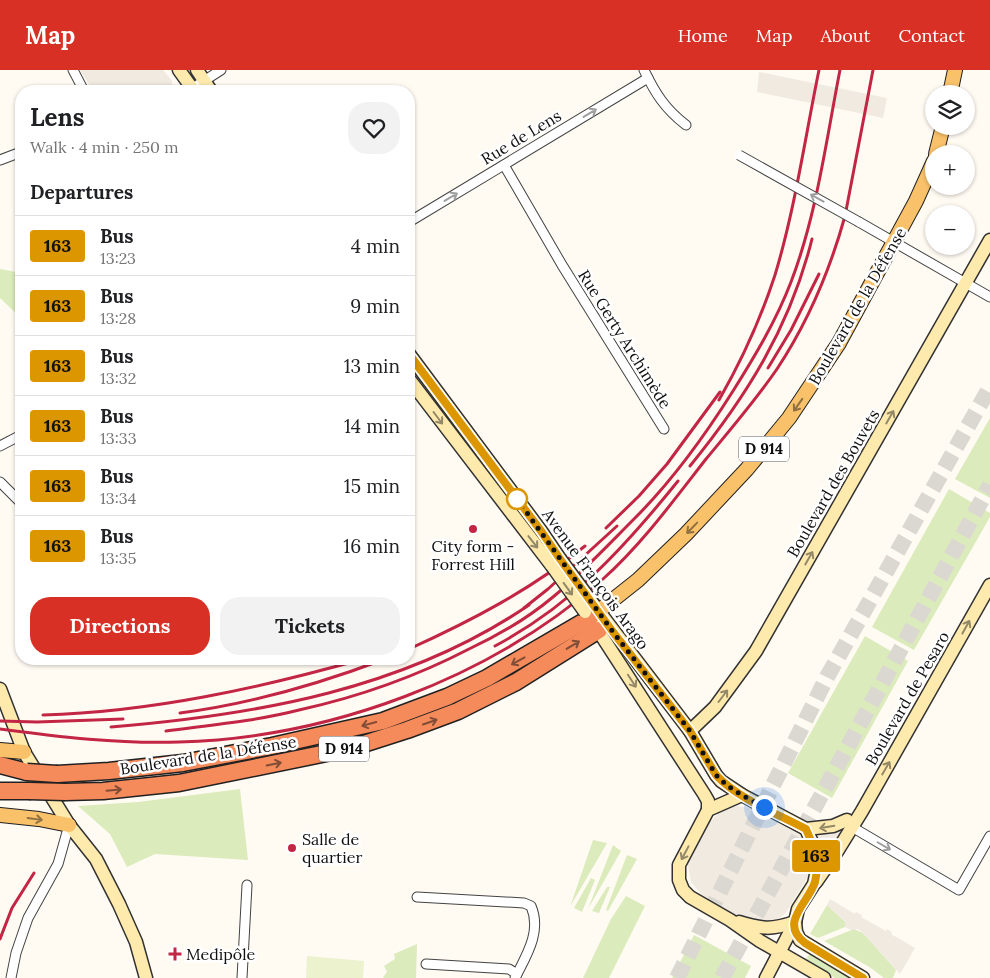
<!DOCTYPE html>
<meta charset="utf-8">
<style>
body{margin:0;font-family:Lora,serif;background:#f2f2f2;color:#202124;height:100vh;display:flex;flex-direction:column;font-size:19px;white-space:nowrap}
*{box-sizing:border-box;margin:0}
p{font-size:16px;color:#757577}
.icon{flex:none;width:28px;height:28px;fill:none;stroke:currentColor;stroke-width:2;stroke-linecap:round;stroke-linejoin:round}
.map{position:relative;flex:1;overflow:hidden}
.side{position:absolute;left:15px;top:15px;width:400px;height:580px;display:flex;flex-direction:column;background:#fff;border-radius:20px;box-shadow:0 1px 4px #0004}
.side>*{flex:none}
.badge{padding:0 10px;border-radius:4px;font-size:18px;line-height:32px}
.buttons{position:absolute;left:925px;top:15px;display:grid;gap:10px}
.buttons a{display:grid;place-items:center;width:50px;height:50px;border-radius:50%;background:#fff;box-shadow:0 1px 4px #0004;font-size:25px}
.you{position:absolute;width:25px;height:25px;margin:-12px;border:4px solid #fff;border-radius:50%;background:#1a73e8;box-shadow:0 0 0 8px #1a73e833}
.map>.badge{position:absolute;translate:-50% -50%;box-shadow:0 0 0 2px #fff}
h2{padding:0 15px;font-size:19px;line-height:45px}
.round{display:grid;place-items:center;flex:none;width:52px;height:52px;border-radius:20px;background:#f2f2f2}
.head{display:flex;align-items:center;justify-content:space-between;height:85px;padding:0 15px}
h1{font-size:24px;font-weight:700;line-height:38px}
.button{display:flex;gap:10px;margin-top:auto;padding:10px 15px}
.button a{flex:1;height:58px;border-radius:20px;background:#d93025;color:#fff;font-size:20px;font-weight:700;line-height:58px;text-align:center}
.button a+a{background:#f2f2f2;color:#202124}
ul{padding:0;list-style:none}
li{display:flex;align-items:center;gap:15px;height:60px;padding:0 15px;border-top:1px solid #e0e0e0}
li div{flex:1}
li b{display:block;font-size:19px}
li em{font-style:normal}
li .badge{min-width:55px;font-weight:700;text-align:center}
header{display:flex;align-items:center;gap:30px;box-sizing:border-box;height:70px;padding:0 25px;background:#d93025;color:#fff}
header strong{font-size:24px}
nav{display:flex;gap:28px;margin-inline-start:auto;font-size:18px}
.map>svg:first-child{display:block}
</style>
<header>
<strong>Map</strong>
<nav><a>Home</a><a>Map</a><a>About</a><a>Contact</a></nav>
</header>
<div class="map">
<svg width="990" height="908" viewBox="0 0 990 908">
<rect width="100%" height="100%" fill="#fffbf3"/>
<g fill="#dbebbb">
<polygon points="0,199 21,203 21,248 0,228"/>
<polygon points="990,348 990,428 955,409"/>
<polygon points="949,419 990,443 990,447 914,580 872,557"/>
<polygon points="865,566 908,591 832,728 788,703"/>
<polygon points="240,719 248,790 155,784 127,797 110,764 78,736 138,732"/>
<polygon points="593,770 607,773 571,835 571,834"/>
<polygon points="613,775 621,781 588,839"/>
<polygon points="627,785 637,789 608,841 606,840"/>
<polygon points="591,808 595,810 582,842 574,838"/>
<polygon points="607,817 610,817 599,843 592,841"/>
<polygon points="626,826 645,836 609,908 583,908 611,849"/>
<polygon points="827,835 845,852 845,857 818,868 810,864"/>
<polygon points="854,859 863,863 896,900 893,908 884,908 871,898 824,871"/>
<polygon points="694,865 751,896 745,908 672,908"/>
<polygon points="417,874 416,908 384,908 383,907 387,902 384,896 395,889 394,884"/>
<polygon points="810,883 853,908 835,908 805,891"/>
</g>
<polygon fill="#ebf2cd" points="307,886 364,891 363,908 306,908"/>
<g fill="#f0eae1">
<polygon points="80,0 163,0 172,11 172,15 170,19 165,21 93,21"/>
<polygon points="759,2 887,28 883,48 757,22"/>
<polygon points="737,736 751,738 759,741 800,764 809,778 811,797 809,805 785,844 774,851 747,853 702,825 691,812 688,796 689,790 710,752 721,741 729,737"/>
<polygon points="840,759 843,761 827,788 824,786 823,777 816,764"/>
<polygon points="830,829 855,844 856,842 862,845 861,847 886,861 887,859 892,862 891,864 915,878 900,904 863,863 858,859 851,860 845,857 845,852 827,835"/>
</g>
<g fill="none" stroke-linecap="round" stroke-linejoin="round">
<g stroke="#dbd8d1" stroke-width="16" stroke-dasharray="16 8" stroke-linecap="butt">
<polyline points="677,908 827,607 990,317"/>
<polyline points="722,908 990,415"/>
</g>
<g stroke="#434343" stroke-width="11">
<g id="street">
<polyline points="73,0 84,21"/>
<path d="M 644,0 C 655,23 665,39 686,55"/>
<polyline points="188,21 221,0"/>
<polyline points="0,90 21,82"/>
<polyline points="504,95 562,195 664,359"/>
<polyline points="409,152 648,8"/>
<polyline points="859,152 990,227"/>
<polyline points="0,376 21,365"/>
<polyline points="0,412 21,433"/>
<polyline points="850,754 852,757 959,820 990,766"/>
<path d="M 417,827 L 524,833 L 531,836 C 542,862 526,886 515,908"/>
<polyline points="426,894 509,899 517,904"/>
<polyline points="11,908 16,883 28,848 58,794 69,755"/>
<polyline points="242,908 247,815"/>
</g>
</g>
<g stroke="#323232" stroke-width="15">
<g id="secondary">
<polyline points="179,0 194,21"/>
<polyline points="197,0 211,21"/>
<polyline points="409,284 541,461 560,489"/>
<polyline points="409,309 552,496"/>
<polyline points="594,535 690,661 716,705 721,711 742,725 806,759 816,781 817,800 814,814 798,839 795,852 766,908"/>
<polyline points="594,554 704,724 708,731 708,740"/>
<polyline points="0,619 24,682 69,755 96,789 119,834 136,872 146,908"/>
<polyline points="690,661 715,637 756,581 990,170"/>
<polyline points="742,725 708,740 679,795 679,810 683,820 690,827 730,850 760,871 824,908"/>
<polyline points="806,759 833,756 847,750"/>
<polyline points="816,812 836,783 862,741 990,515"/>
<path d="M 739,852 C 762,859 771,860 795,852"/>
<polyline points="795,852 796,862 800,870 863,908"/>
</g>
</g>
<g stroke="#212121" stroke-width="16">
<g id="primary">
<polyline points="950,24 955,0"/>
<polyline points="936,84 943,56"/>
<polyline points="590,548 638,510 686,464 747,399 789,348 839,273 916,131 934,91"/>
<polyline points="0,680 24,682"/>
<polyline points="0,745 39,749 69,755"/>
</g>
</g>
<g stroke="#212121" stroke-width="19">
<g id="highway">
<polyline points="0,695 27,702"/>
<polyline points="57,704 109,701 183,693 272,676 383,651 447,627 487,608 590,548"/>
<polyline points="0,721 29,721"/>
<polyline points="65,722 103,721 179,713 351,678 407,660 458,641 516,612 599,560"/>
</g>
</g>
<use href="#street" stroke="#fff" stroke-width="9"/>
<use href="#secondary" stroke="#ffeaae" stroke-width="12"/>
<use href="#primary" stroke="#f9c169" stroke-width="14"/>
<use href="#highway" stroke="#f58a5b" stroke-width="16"/>
<g stroke="#c32544" stroke-width="3">
<polyline points="768,298 791,260 819,204"/>
<path d="M 719,330 C 742,290 761,248 775,205 C 795,139 805,68 819,0"/>
<path d="M 690,396 C 747,326 790,257 812,169"/>
<polyline points="606,458 639,426 667,394 720,322"/>
<polyline points="524,538 548,519 617,456"/>
<path d="M 495,576 C 572,535 624,478 678,411"/>
<path d="M 409,579 C 471,551 532,519 585,476"/>
<path d="M 180,643 C 250,634 319,614 385,589"/>
<path d="M 43,645 C 151,642 260,618 363,589"/>
<polyline points="0,651 37,652 123,649"/>
<path d="M 111,657 C 257,645 406,619 529,535"/>
<path d="M 0,659 C 59,667 119,674 179,672 C 329,668 490,609 603,509 C 642,474 674,430 706,389 C 730,360 755,331 777,299 C 808,252 830,200 845,146 L 873,0"/>
<path d="M 166,661 C 211,655 256,651 299,640 C 358,627 415,607 469,579 C 499,565 528,548 553,527 C 582,503 608,475 635,448 C 673,410 704,367 733,321 C 755,286 776,251 791,212 C 817,144 826,71 840,0"/>
<polyline points="0,869 12,838 34,803"/>
</g>
<g stroke="#434343" stroke-width="11" stroke-linecap="butt">
<polyline id="street-bridge" points="739,85 859,152"/>
</g>
<g stroke="#323232" stroke-width="15" stroke-linecap="butt">
<g id="secondary-bridge">
<polyline points="560,489 594,535"/>
<polyline points="552,496 585,542"/>
</g>
</g>
<g stroke="#212121" stroke-width="19" stroke-linecap="butt">
<g id="highway-bridge">
<polyline points="27,702 57,704"/>
<polyline points="29,721 65,722"/>
</g>
</g>
<use href="#street-bridge" stroke="#fff" stroke-width="9"/>
<use href="#secondary-bridge" stroke="#ffeaae" stroke-width="12"/>
<use href="#highway-bridge" stroke="#f58a5b" stroke-width="16"/>
</g>
<defs><path id="oneway-shaft" d="M-6 0H5M1.5-3L5.5 0L1.5 3" fill="none" stroke-width="1.6" stroke-linecap="round" stroke-linejoin="round" transform="scale(1.25)"/></defs>
<g stroke="#9f9f9f">
<use href="#oneway-shaft" transform="translate(590 43) rotate(-31)"/>
<use href="#oneway-shaft" transform="translate(451 127) rotate(-31)"/>
<use href="#oneway-shaft" transform="translate(817 128) rotate(-151)"/>
<use href="#oneway-shaft" transform="translate(884 776) rotate(30)"/>
</g>
<g stroke="#907141">
<use href="#oneway-shaft" transform="translate(798 335) rotate(125)"/>
<use href="#oneway-shaft" transform="translate(692 458) rotate(134)"/>
<use href="#oneway-shaft" transform="translate(35 749) rotate(8)"/>
</g>
<g stroke="#938867">
<use href="#oneway-shaft" transform="translate(890 347) rotate(-60)"/>
<use href="#oneway-shaft" transform="translate(438 348) rotate(53)"/>
<use href="#oneway-shaft" transform="translate(533 472) rotate(52)"/>
<use href="#oneway-shaft" transform="translate(809 488) rotate(-60)"/>
<use href="#oneway-shaft" transform="translate(568 519) rotate(54)"/>
<use href="#oneway-shaft" transform="translate(966 557) rotate(-61)"/>
<use href="#oneway-shaft" transform="translate(632 611) rotate(57)"/>
<use href="#oneway-shaft" transform="translate(723 626) rotate(-53)"/>
<use href="#oneway-shaft" transform="translate(886 698) rotate(-60)"/>
<use href="#oneway-shaft" transform="translate(827 757) rotate(170)"/>
<use href="#oneway-shaft" transform="translate(685 783) rotate(118)"/>
</g>
<g stroke="#824d36">
<use href="#oneway-shaft" transform="translate(573 575) rotate(-31)"/>
<use href="#oneway-shaft" transform="translate(518 591) rotate(151)"/>
<use href="#oneway-shaft" transform="translate(430 652) rotate(-19)"/>
<use href="#oneway-shaft" transform="translate(369 654) rotate(165)"/>
<use href="#oneway-shaft" transform="translate(274 694) rotate(-12)"/>
<use href="#oneway-shaft" transform="translate(114 720) rotate(-5)"/>
</g>
<g fill="none" stroke-linecap="round" stroke-linejoin="round">
<g stroke="#fff" stroke-width="11">
<path id="line" d="M 409,284 L 541,461 L 560,489 L 613,562 L 690,661 L 716,705 C 738,729 778,744 806,759 C 814,777 820,792 815,812 C 809,832 778,853 805,873 L 863,908"/>
</g>
<use href="#line" stroke="#dc9600" stroke-width="8"/>
<path stroke="#101010" stroke-width="5" stroke-dasharray="0 9" d="M 517,429 L 613,562 L 690,661 L 716,705 C 729,719 747,728 764,737"/>
</g>
<circle fill="#fff" stroke="#dc9600" stroke-width="2.5" cx="517" cy="429" r="10"/>
<g fill="#c32544" stroke="#fff" stroke-width="2">
<circle cx="473" cy="459" r="5"/>
<circle cx="292" cy="778" r="5"/>
<path d="M172.5 876.5h5v5h5v5h-5v5h-5v-5h-5v-5h5z"/>
</g>
<g text-anchor="middle" stroke-width="5" stroke-linejoin="round" paint-order="stroke">
<g fill="#fff" stroke="#585858" stroke-width="1">
<rect x="739" y="366.5" width="50" height="25" rx="4"/>
<rect x="319" y="666.5" width="50" height="25" rx="4"/>
</g>
<g font-size="15" font-weight="bold" fill="#101010">
<text x="764" y="384">D 914</text>
<text x="344" y="684">D 914</text>
</g>
<g font-size="16" fill="#101010" stroke="#fff">
<text transform="translate(521 67) rotate(-31)" y="6">Rue de Lens</text>
<text transform="translate(857 236) rotate(-60)" y="6">Boulevard de la Défense</text>
<text transform="translate(625 269) rotate(58)" y="6">Rue Gerty Archimède</text>
<text transform="translate(833 413) rotate(-60)" y="6">Boulevard des Bouvets</text>
<text transform="translate(596 509) rotate(54)" y="6">Avenue François Arago</text>
<text transform="translate(907 628) rotate(-60)" y="6">Boulevard de Pesaro</text>
<text transform="translate(208 685) rotate(-9)" y="6">Boulevard de la Défense</text>
</g>
<g font-size="16" fill="#101010" stroke="#fff" text-anchor="start">
<text x="473" y="482" text-anchor="middle">City form -<tspan x="473" dy="18">Forrest Hill</tspan></text>
<text x="302" y="775">Salle de<tspan x="302" dy="18">quartier</tspan></text>
<text x="186" y="890">Medipôle</text>
</g>
</g>
</svg>
<div class="buttons">
<a><svg class="icon" aria-label="layers" viewBox="0 0 24 24"><path d="M12 4l9 5-9 5-9-5zM3 14l9 5 9-5"/></svg></a>
<a>+</a>
<a>−</a>
</div>
<div class="you" style="left:764px;top:737px"></div>
<b class="badge" style="left:816px;top:786px;background:#dc9600;color:#111">163</b>
<section class="side">
<div class="head"><div><h1>Lens</h1><p>Walk · 4 min · 250 m</p></div><a class="round"><svg class="icon" aria-label="heart" viewBox="0 0 24 24"><path d="M12 20l-8-8c-3-5 5-10 8-4 3-6 11-1 8 4z"/></svg></a></div>
<h2>Departures</h2>
<ul>
<li><span class="badge" style="background:#dc9600;color:#111">163</span><div><b>Bus</b><p>13:23</p></div><em>4 min</em></li>
<li><span class="badge" style="background:#dc9600;color:#111">163</span><div><b>Bus</b><p>13:28</p></div><em>9 min</em></li>
<li><span class="badge" style="background:#dc9600;color:#111">163</span><div><b>Bus</b><p>13:32</p></div><em>13 min</em></li>
<li><span class="badge" style="background:#dc9600;color:#111">163</span><div><b>Bus</b><p>13:33</p></div><em>14 min</em></li>
<li><span class="badge" style="background:#dc9600;color:#111">163</span><div><b>Bus</b><p>13:34</p></div><em>15 min</em></li>
<li><span class="badge" style="background:#dc9600;color:#111">163</span><div><b>Bus</b><p>13:35</p></div><em>16 min</em></li>
</ul>
<div class="button"><a>Directions</a><a>Tickets</a></div>
</section>
</div>
